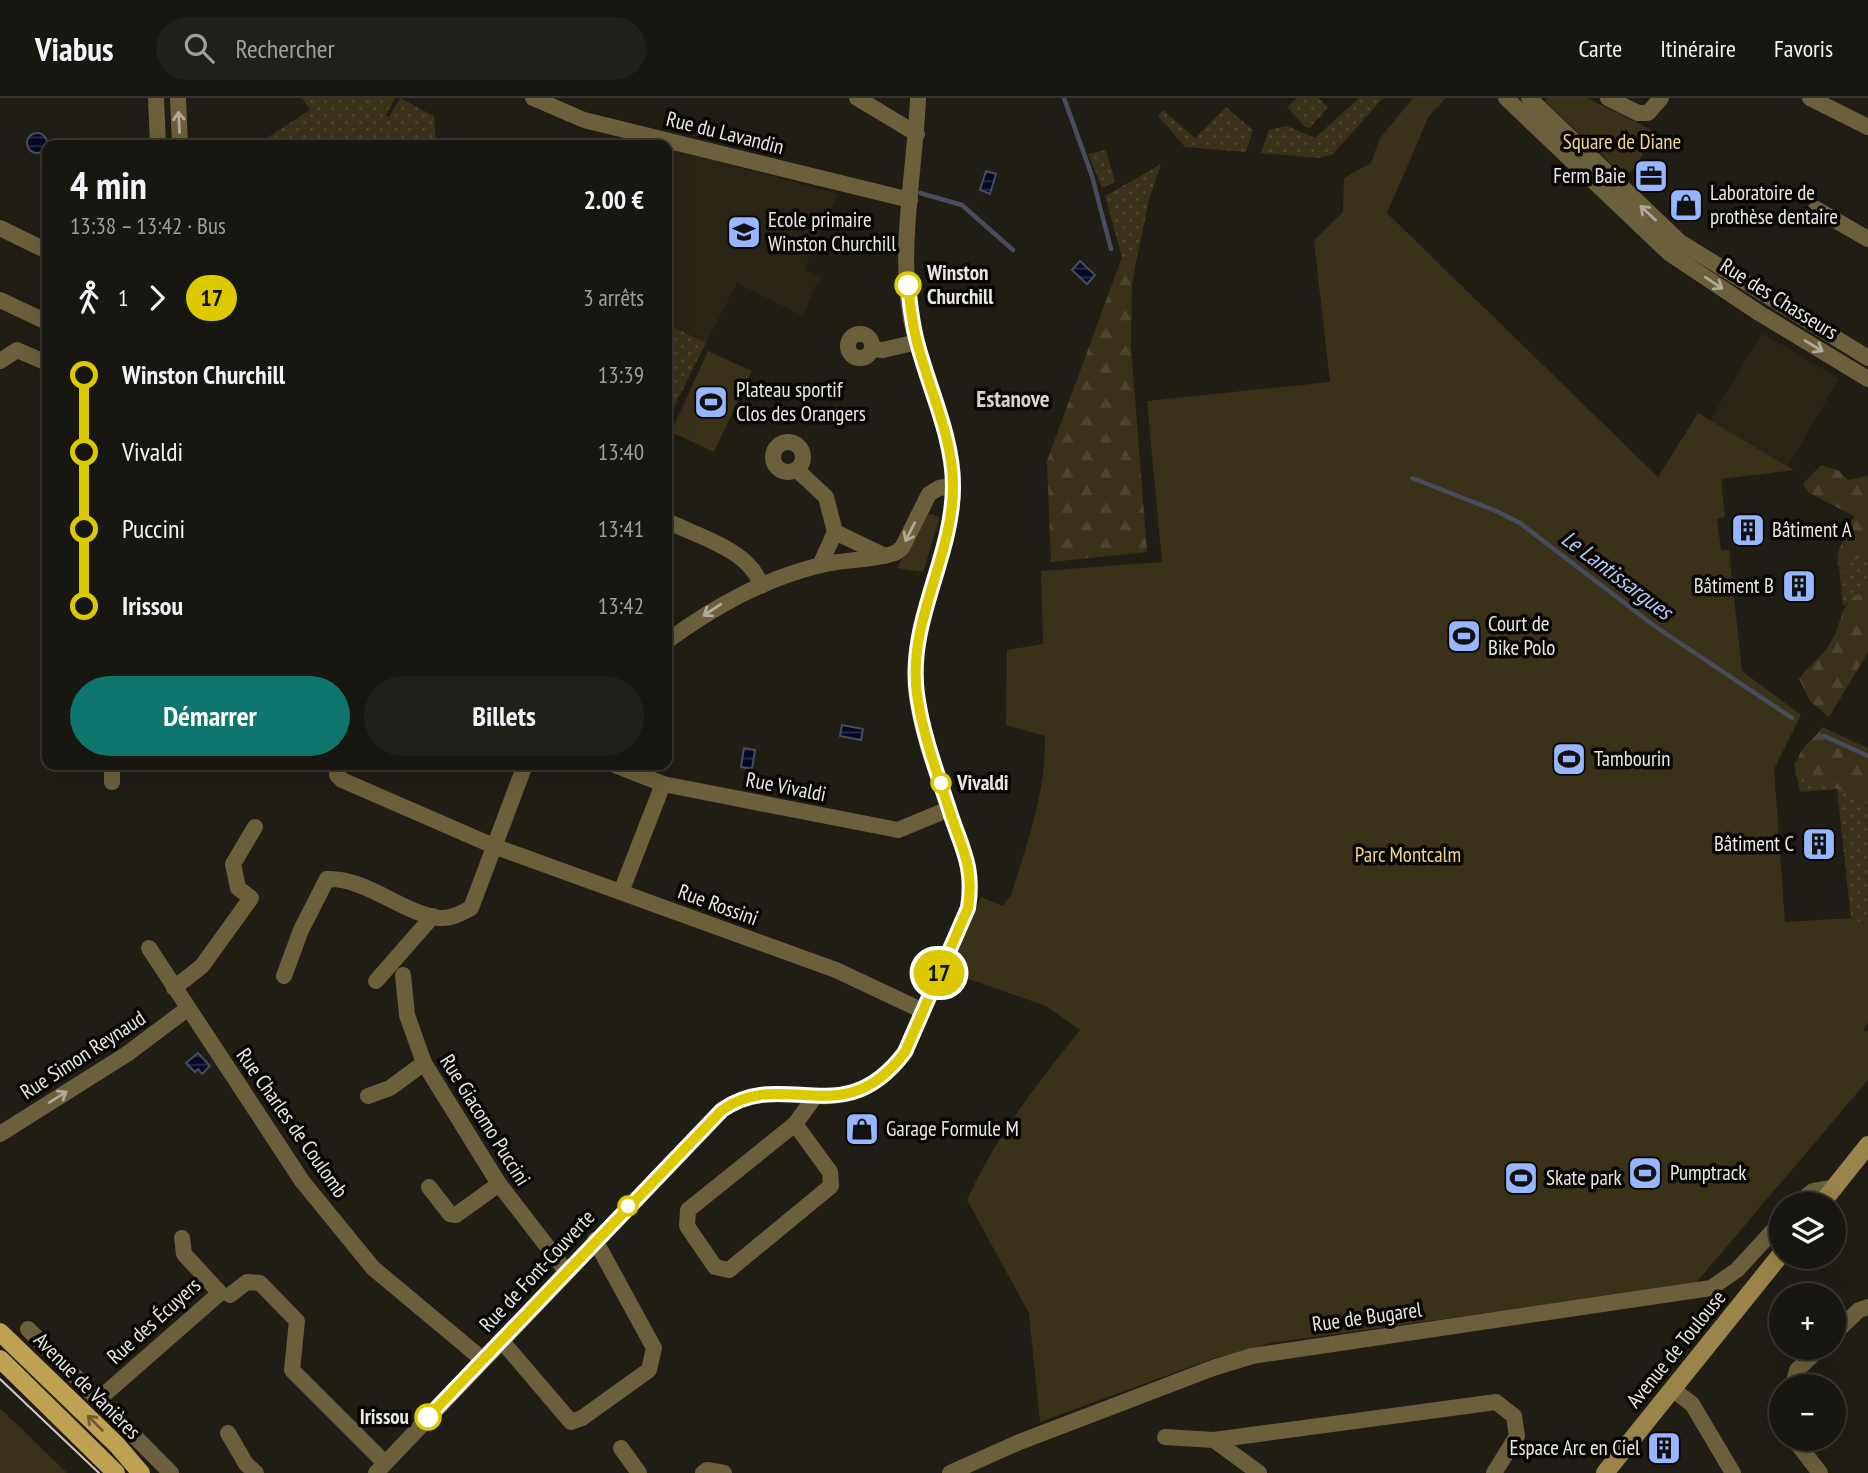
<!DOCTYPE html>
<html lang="fr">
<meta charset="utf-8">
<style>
body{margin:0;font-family:"PT Sans Narrow",sans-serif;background:#211f19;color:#f1f3f6;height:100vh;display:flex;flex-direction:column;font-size:26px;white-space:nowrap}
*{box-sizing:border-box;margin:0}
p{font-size:23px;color:#9f9f9f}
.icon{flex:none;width:38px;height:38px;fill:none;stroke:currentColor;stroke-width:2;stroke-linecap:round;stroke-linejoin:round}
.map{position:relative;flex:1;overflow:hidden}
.details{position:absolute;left:42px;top:42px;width:630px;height:630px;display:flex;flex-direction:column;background:#181610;border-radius:14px;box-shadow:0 7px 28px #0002,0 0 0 2px #363530}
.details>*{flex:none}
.badge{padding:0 14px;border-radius:23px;font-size:24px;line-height:46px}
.controls{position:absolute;left:1769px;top:1094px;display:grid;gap:14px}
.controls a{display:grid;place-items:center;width:77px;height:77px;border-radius:50%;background:#181610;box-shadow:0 7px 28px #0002,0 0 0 2px #363530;font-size:35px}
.map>.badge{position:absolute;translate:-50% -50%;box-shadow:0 0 0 4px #fff}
.legs{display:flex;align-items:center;gap:10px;height:77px;padding:0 28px;font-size:23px}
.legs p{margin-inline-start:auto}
.head{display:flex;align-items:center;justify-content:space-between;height:119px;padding:0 28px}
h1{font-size:38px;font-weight:600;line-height:52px}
.cta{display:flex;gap:14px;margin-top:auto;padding:14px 28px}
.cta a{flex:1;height:80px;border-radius:42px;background:#0f766e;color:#fff;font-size:28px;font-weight:600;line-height:80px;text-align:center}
.cta a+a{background:#211f19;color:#f1f3f6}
ul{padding:0 28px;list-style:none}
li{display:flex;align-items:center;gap:24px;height:77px;font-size:26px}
li i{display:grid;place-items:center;width:10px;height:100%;margin:0 9px;background:currentColor}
li i::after{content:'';width:18px;height:18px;margin:-9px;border:5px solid;border-radius:50%;background:#181610}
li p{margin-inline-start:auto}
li:first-child i{background:linear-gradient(#0000 50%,currentColor 0)}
li:last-child i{background:linear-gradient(currentColor 50%,#0000 0)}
header{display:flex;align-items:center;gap:42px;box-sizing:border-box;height:98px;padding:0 35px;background:#181610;border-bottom:2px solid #363530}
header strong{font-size:33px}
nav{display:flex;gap:38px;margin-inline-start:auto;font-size:24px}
.search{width:490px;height:63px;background:#211f19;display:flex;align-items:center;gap:18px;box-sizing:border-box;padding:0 24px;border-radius:38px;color:#9f9f9f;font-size:26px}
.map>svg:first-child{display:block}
</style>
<header>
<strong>Viabus</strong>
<div class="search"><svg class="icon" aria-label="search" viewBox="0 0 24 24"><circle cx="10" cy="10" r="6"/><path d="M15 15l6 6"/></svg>Rechercher</div>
<nav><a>Carte</a><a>Itinéraire</a><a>Favoris</a></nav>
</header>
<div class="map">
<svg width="1868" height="1375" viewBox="0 0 1868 1375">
<defs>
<pattern id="grass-dots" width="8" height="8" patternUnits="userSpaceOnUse" patternTransform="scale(1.75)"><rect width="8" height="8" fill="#3a3119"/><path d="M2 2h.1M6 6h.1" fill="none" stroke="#4d452f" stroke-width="1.8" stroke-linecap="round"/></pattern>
<pattern id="forest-firs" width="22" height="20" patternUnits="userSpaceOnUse" patternTransform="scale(1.75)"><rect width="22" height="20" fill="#3a3119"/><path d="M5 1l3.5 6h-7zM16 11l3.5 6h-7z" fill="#4d452f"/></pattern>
<pattern id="water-rules" width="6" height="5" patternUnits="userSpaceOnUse" patternTransform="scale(1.75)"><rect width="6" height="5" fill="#030a27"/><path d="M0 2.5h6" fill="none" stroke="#282e46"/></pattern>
</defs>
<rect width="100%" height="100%" fill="#201d15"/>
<g fill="#292416">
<polygon points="672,51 838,96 804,171 823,180 816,186 803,218 737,185 706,245 667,226 667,62"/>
<polygon points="1762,235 1839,281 1788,368 1710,322"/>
</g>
<g fill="url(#grass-dots)">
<polygon points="302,0 395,0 386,17 389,19 400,0 434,18 436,47 256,47 310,12"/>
<polygon points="1297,0 1318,0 1328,9 1310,30 1305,29 1287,9"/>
<polygon points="1359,0 1383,0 1333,56 1318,60 1261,55 1269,32 1287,28 1315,40"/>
<polygon points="1226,9 1253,32 1246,54 1185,49 1158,18 1163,12 1195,40"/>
<polygon points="1106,52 1115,84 1102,90 1088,56"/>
<polygon points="1161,66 1149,102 1136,164 1122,159 1105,98"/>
<polygon points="667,226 706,245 667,323"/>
<polygon points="1868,455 1868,490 1843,508 1839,469 1845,473 1851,464"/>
<polygon points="1816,639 1868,663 1868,828 1851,820 1837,691 1800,694 1794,666"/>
</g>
<g fill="url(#forest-firs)">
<polygon points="1122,159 1136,164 1132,187 1131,249 1147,454 1051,464 1047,363"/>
<polygon points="1821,367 1839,373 1848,382 1868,378 1868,455 1851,464 1844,474 1837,467 1838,454 1854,418 1809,395 1803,386"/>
<path d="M 1868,490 L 1868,554 L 1829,619 L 1810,603 L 1799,581 C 1808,568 1821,560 1829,547 C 1847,520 1833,509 1868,490 Z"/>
<path d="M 1822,629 L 1868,650 L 1868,705 L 1835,690 L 1802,680 C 1790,650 1809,650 1822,629 Z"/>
</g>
<g fill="#3a3119">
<path d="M 1413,0 L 1446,0 L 1429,18 L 1387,115 L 1658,379 L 1698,315 L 1794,372 L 1721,381 L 1725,419 L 1717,421 L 1721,452 L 1729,452 L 1742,573 L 1801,617 L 1774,671 L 1785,824 L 1851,820 L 1868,828 L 1868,925 L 1863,932 L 1868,933 L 1868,982 L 1695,1186 L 1271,1245 L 1212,1261 L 1040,1324 L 1029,1215 L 967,1102 C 995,1039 1037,986 1080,932 L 1046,908 L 949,874 L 981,799 L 1003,808 L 1011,797 C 1028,743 1046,694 1045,638 L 1006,627 L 1007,552 L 1043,546 L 1041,473 L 1162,464 L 1147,303 L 1330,284 L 1314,143 L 1343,114 L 1344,80 L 1371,65 L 1380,40 Z"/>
<polygon points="1548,0 1587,0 1654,33 1637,67 1625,79 1545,3"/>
<polygon points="708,253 752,273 714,354 671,334"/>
<polygon points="932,416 939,419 939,422 923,474 897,470 924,417"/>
<polygon points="0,1310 67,1375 0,1375"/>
</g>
<g fill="url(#water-rules)" stroke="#484c5f" stroke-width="2">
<circle cx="37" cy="45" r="10"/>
<polygon points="986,73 996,76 990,96 980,92"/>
<polygon points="1080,163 1095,177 1087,186 1072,172"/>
<polygon points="842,627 863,631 861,642 840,638"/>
<polygon points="744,650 755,652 752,671 741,669"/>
<polygon points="198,955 210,968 202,976 198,971 195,974 186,965"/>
</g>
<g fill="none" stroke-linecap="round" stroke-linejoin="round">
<g stroke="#484c5f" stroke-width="4.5">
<polyline points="1064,0 1092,78 1111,151"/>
<polyline points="920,95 962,107 1013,152"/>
<polyline points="1412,380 1494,412 1520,425 1656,529 1792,620"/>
<polyline points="1824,638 1868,658"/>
</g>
<g stroke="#6c5f3b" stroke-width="16">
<polyline points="156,0 158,47"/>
<polyline points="178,0 180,47"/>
<polyline points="533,0 584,22 910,102"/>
<polyline points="857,0 917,36"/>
<polyline points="1506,0 1669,155 1759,215 1868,281"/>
<polyline points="1529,0 1680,144 1868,260"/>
<polyline points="1608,0 1638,15 1648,15 1661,0"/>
<polyline points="1810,0 1868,29"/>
<polyline points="1816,111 1868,141"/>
<polyline points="0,130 47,153"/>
<polyline points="0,202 47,224"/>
<circle cx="860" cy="248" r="12"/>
<polyline points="872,251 883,252 917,244"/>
<polyline points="0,263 17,252 47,265"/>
<circle cx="788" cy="359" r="15"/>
<polyline points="797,372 826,399 835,434 820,467"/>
<path d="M 667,423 C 697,438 751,452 761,488"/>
<polyline points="835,434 885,458"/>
<path d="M 667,543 C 714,509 763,481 821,467 C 845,461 871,463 895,455 L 902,450 L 929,396 L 939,390 L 953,388"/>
<polyline points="338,667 337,677 342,682 496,749 836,872 923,913"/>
<polyline points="615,667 663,686 898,732 949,711"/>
<polyline points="112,684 112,667"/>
<polyline points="621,794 663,686"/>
<polyline points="149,850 302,1083 373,1170 482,1261"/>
<polyline points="403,877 407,917 424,965 499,1086 566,1173"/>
<path d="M 284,878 L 301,832 L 327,781 C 365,779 406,817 440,820 C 451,821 461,815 471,810 L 525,667"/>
<polyline points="376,883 433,818"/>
<polyline points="174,890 202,868 251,800 238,790 233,766 255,729"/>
<polyline points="368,998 390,990 424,965"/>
<polyline points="795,1026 830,1074 831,1088 729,1172 715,1169 687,1128 688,1112 795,1026 814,1000"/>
<polyline points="0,1036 127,956 187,911"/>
<polyline points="429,1089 450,1116 456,1117 499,1086"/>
<polyline points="1797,1106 1813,1093 1835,1089"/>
<polyline points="230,1197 247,1184 260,1185 297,1223 292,1272 385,1365"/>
<polyline points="28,1231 171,1375"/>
<polyline points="1834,1236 1859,1212 1868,1209"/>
<polyline points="501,1242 571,1324 582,1320 649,1272 654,1250 595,1142"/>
<polyline points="1793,1288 1797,1272 1820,1250"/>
<polyline points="1672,1291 1692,1306 1733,1375"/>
<polyline points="99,1301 220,1195 184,1156 182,1140"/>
<polyline points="228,1335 246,1366 256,1375"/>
<polyline points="1165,1339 1214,1342 1496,1304 1514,1318 1517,1338 1494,1375"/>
<polyline points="1793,1340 1820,1375"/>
<polyline points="1214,1342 1259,1375"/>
<polyline points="621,1350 639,1375"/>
<path d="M 376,1375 L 722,1012 C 785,969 843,1037 905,954 L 968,810 C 975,767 961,748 948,709 C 936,672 920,631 916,592 C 910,521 951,460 953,390 C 954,332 922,277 911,221 C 898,149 915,73 918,0"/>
<polyline points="703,1375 707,1372 724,1375"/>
<polyline points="950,1375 1017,1345 1213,1270 1252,1258 1711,1190 1737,1172 1782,1123"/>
</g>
<g stroke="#9a8449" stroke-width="18">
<polyline points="1821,1106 1868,1047"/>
<polyline points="1605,1375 1782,1155"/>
</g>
<g stroke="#bea153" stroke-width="18">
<polyline points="0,1234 117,1347 141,1375"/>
<polyline points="0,1261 116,1375"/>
</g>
<polyline stroke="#cccac4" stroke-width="2" points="0,1281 99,1375"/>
</g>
<defs><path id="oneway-shaft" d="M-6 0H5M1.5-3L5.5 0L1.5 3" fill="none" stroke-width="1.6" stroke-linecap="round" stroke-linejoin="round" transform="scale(1.75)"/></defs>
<g stroke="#b1aa97">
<use href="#oneway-shaft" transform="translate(179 24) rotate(-93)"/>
<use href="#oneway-shaft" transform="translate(1648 115) rotate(-137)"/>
<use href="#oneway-shaft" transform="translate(1714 185) rotate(34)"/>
<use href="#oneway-shaft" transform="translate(1814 248) rotate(31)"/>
<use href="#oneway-shaft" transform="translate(910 434) rotate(117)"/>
<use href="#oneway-shaft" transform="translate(712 512) rotate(147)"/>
<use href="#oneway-shaft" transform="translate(58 999) rotate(-32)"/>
</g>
<use stroke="#6c5c30" href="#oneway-shaft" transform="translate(95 1325) rotate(-135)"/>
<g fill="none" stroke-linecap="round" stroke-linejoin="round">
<g stroke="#fff" stroke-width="16">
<path id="line-1" d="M 428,1319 L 722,1012 C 785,968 843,1037 905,954 L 968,810 C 975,766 960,748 948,708 C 936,672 922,634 917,596 C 907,523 953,460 953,388 C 953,339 929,291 917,244 C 912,226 910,206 908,187"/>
</g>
<use href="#line-1" stroke="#ddc900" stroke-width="10"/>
</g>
<defs>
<g id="office-square" transform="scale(1.75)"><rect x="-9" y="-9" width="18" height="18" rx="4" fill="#97b6fd" stroke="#080705"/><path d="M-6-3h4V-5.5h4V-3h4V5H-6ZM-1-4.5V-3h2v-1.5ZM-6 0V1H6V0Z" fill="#111"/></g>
<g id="shop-square" transform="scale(1.75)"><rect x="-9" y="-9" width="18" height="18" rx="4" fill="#97b6fd" stroke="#080705"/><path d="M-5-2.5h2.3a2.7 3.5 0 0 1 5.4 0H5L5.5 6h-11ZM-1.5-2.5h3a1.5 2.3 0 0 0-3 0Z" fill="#111"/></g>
<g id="school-square" transform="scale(1.75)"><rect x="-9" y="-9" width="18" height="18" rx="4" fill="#97b6fd" stroke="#080705"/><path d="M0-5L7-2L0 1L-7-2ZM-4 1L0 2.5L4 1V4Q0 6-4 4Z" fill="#111"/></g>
<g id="stadium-square" transform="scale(1.75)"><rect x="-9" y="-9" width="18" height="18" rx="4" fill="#97b6fd" stroke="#080705"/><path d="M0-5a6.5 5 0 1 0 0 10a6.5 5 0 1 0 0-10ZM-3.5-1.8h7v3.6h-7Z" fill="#111"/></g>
<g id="building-square" transform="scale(1.75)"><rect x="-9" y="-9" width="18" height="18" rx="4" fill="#97b6fd" stroke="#080705"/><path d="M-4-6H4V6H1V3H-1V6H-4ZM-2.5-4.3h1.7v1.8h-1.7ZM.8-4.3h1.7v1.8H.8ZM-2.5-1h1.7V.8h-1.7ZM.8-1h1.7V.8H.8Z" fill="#111"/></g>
</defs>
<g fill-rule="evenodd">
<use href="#office-square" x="1651" y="78"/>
<use href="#shop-square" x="1686" y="107"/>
<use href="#school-square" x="744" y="134"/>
<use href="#stadium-square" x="711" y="304"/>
<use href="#building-square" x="1748" y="432"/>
<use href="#building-square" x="1799" y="488"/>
<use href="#stadium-square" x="1464" y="538"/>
<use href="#stadium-square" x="1569" y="661"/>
<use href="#building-square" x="1819" y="746"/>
<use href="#shop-square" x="862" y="1031"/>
<use href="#stadium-square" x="1645" y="1075"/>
<use href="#stadium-square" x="1521" y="1080"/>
<use href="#building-square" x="1664" y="1350"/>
</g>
<g fill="#fff" stroke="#ddc900" stroke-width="3.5">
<circle cx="908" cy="187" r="12"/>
<circle cx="941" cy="685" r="9"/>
<circle cx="628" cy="1108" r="9"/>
<circle cx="428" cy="1319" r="12"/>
</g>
<g text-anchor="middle" stroke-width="7" stroke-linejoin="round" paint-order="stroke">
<g font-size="21" fill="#e9e7e2" stroke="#080705">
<text transform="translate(725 35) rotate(14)" y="7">Rue du Lavandin</text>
<text transform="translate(1779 201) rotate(32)" y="7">Rue des Chasseurs</text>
<text transform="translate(786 689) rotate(11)" y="7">Rue Vivaldi</text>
<text transform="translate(718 807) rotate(20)" y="7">Rue Rossini</text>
<text transform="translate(83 957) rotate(-33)" y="7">Rue Simon Reynaud</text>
<text transform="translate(485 1022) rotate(58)" y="7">Rue Giacomo Puccini</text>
<text transform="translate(292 1025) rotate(55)" y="7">Rue Charles de Coulomb</text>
<text transform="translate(537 1173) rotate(-47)" y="7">Rue de Font-Couverte</text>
<text transform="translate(1367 1219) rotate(-8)" y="7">Rue de Bugarel</text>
<text transform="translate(154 1223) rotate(-42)" y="7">Rue des Écuyers</text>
<text transform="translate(1676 1251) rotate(-51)" y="7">Avenue de Toulouse</text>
<text transform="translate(87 1288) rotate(45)" y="7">Avenue de Vanières</text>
</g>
<g font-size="21" fill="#eed490" stroke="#080705">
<text x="1622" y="51">Square de Diane</text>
<text x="1408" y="764">Parc Montcalm</text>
</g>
<g font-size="21" fill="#e9e7e2" stroke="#080705" text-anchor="start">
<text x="1626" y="85" text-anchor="end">Ferm Baie</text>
<text x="1710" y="102">Laboratoire de<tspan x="1710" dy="24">prothèse dentaire</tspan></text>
<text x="768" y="129">Ecole primaire<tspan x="768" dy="24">Winston Churchill</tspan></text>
<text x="736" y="299">Plateau sportif<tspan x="736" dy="24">Clos des Orangers</tspan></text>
<text x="1772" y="439">Bâtiment A</text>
<text x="1774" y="495" text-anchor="end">Bâtiment B</text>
<text x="1488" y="533">Court de<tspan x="1488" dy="24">Bike Polo</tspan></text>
<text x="1594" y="668">Tambourin</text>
<text x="1794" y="753" text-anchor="end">Bâtiment C</text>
<text x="886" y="1038">Garage Formule M</text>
<text x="1670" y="1082">Pumptrack</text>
<text x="1546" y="1087">Skate park</text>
<text x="1640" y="1357" text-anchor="end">Espace Arc en Ciel</text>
</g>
<g font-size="21" font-weight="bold" fill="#e9e7e2" stroke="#080705" text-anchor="start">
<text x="927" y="182">Winston<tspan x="927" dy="24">Churchill</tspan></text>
<text x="957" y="692">Vivaldi</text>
<text x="409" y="1326" text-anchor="end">Irissou</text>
</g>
<g font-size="23" font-weight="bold" fill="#d9d5ca" stroke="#080705">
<text x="1013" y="309">Estanove</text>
</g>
<g font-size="23" font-style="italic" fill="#b2c7f8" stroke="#080705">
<text transform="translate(1617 477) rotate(37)" y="8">Le Lantissargues</text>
</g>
</g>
</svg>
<div class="controls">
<a><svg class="icon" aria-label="layers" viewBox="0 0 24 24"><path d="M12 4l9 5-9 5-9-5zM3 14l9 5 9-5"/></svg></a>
<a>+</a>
<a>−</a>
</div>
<b class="badge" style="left:939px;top:875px;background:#ddc900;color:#111">17</b>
<section class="details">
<div class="head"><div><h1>4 min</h1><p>13:38 – 13:42 · Bus</p></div><b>2.00 €</b></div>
<div class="legs"><svg class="icon" aria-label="walk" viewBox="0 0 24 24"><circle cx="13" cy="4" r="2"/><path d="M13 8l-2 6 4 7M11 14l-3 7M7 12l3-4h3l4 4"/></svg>1<svg class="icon" aria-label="forward" viewBox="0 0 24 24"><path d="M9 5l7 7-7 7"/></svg><b class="badge" style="background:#ddc900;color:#111">17</b><p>3 arrêts</p></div>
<ul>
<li><i style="color:#ddc900"></i><b>Winston Churchill</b><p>13:39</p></li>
<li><i style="color:#ddc900"></i><span>Vivaldi</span><p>13:40</p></li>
<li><i style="color:#ddc900"></i><span>Puccini</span><p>13:41</p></li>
<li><i style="color:#ddc900"></i><b>Irissou</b><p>13:42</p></li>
</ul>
<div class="cta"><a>Démarrer</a><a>Billets</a></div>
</section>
</div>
